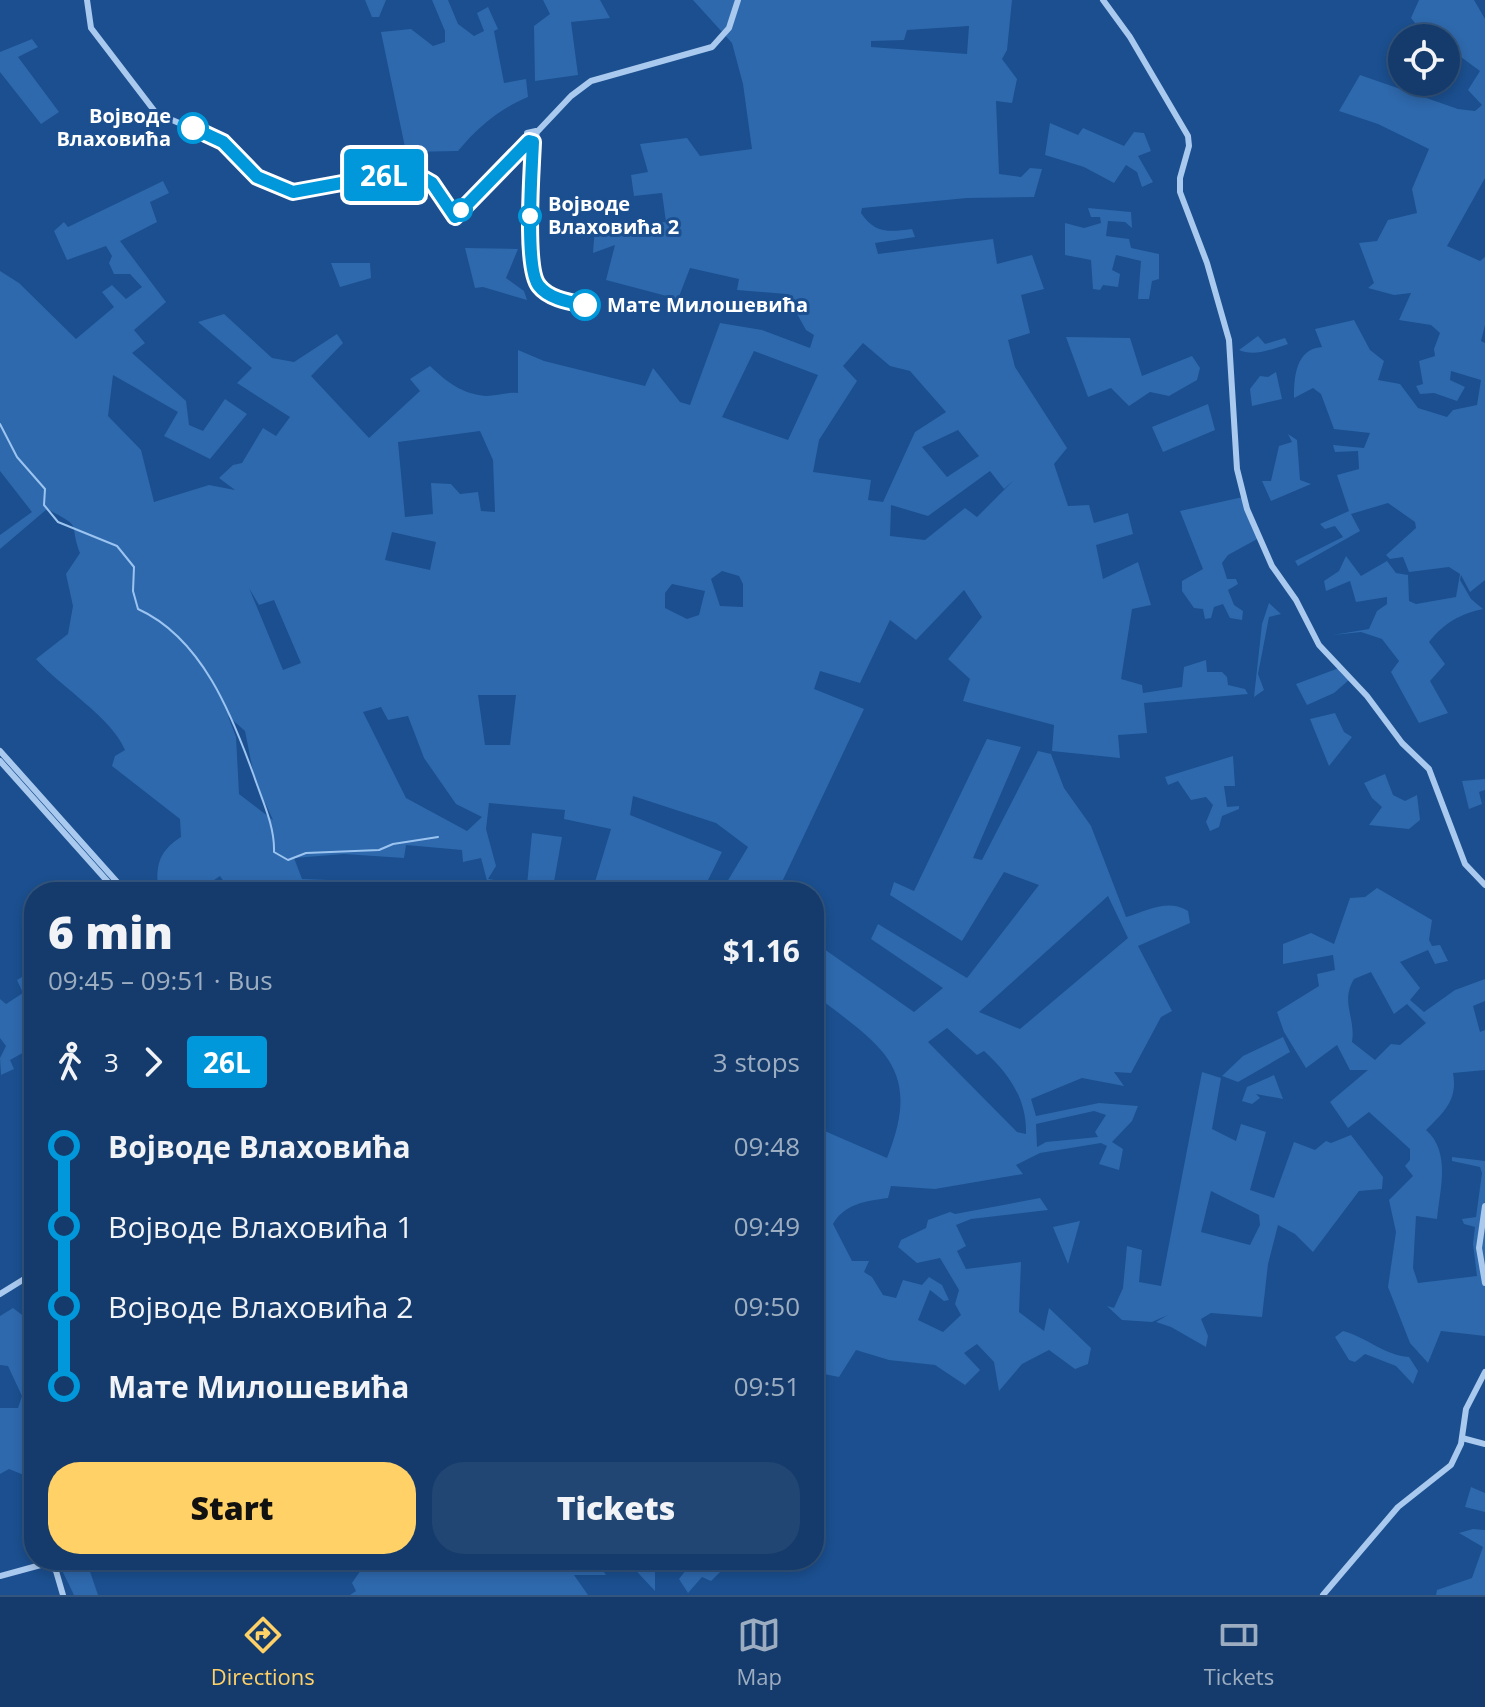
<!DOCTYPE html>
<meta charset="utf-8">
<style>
body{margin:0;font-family:"Open Sans",sans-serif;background:#214673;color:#f1f3f6;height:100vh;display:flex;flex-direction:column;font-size:30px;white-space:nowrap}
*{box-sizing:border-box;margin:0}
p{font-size:26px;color:#9dadc1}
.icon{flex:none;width:44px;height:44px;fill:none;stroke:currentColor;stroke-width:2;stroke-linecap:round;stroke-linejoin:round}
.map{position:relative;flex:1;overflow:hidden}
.side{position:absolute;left:24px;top:882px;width:800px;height:688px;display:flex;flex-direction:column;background:#143b6b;border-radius:32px;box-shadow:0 4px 12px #0003,0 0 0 2px #33557e}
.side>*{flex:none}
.badge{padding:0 16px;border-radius:6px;font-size:28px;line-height:52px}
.fabs{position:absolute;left:1388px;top:24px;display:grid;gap:16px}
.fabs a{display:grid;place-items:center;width:72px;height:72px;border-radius:50%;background:#143b6b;box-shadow:0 4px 12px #0003,0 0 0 2px #33557e;font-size:40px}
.map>.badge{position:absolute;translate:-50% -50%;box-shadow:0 0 0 4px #fff}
.legs{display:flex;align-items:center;gap:12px;height:88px;padding:0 24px;font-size:26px}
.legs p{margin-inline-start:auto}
.summary{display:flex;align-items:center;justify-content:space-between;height:136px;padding:0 24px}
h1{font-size:44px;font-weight:800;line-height:60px}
.button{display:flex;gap:16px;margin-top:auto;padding:16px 24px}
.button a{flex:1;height:92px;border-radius:32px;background:#ffd166;color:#111;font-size:32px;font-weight:800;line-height:92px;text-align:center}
.button a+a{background:#214673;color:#f1f3f6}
ul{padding:0 24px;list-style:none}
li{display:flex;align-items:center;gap:28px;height:80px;font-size:30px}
li i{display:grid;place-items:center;width:12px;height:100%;margin:0 10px;background:currentColor}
li i::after{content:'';width:20px;height:20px;margin:-10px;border:6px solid;border-radius:50%;background:#143b6b}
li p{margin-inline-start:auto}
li:first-child i{background:linear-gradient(#0000 50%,currentColor 0)}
li:last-child i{background:linear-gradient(currentColor 50%,#0000 0)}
.dock{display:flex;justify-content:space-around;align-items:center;height:112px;border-top:2px solid #33557e;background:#143b6b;font-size:22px;color:#9dadc1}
.dock a{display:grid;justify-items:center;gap:4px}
.dock .current{color:#ffd166}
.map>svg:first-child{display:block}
</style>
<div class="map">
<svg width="1485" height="1595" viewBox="0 0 1485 1595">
<rect width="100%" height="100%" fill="#1b4f8f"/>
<g fill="#2e69ad" fill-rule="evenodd">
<polygon points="365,0 386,0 379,17 372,17"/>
<path d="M 432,0 L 448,0 L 458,24 L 474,36 L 484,31 L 477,13 L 488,7 L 498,29 L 494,31 L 504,83 L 526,79 L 528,97 C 499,109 478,127 458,151 L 406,152 L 381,32 L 411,29 L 433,46 L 445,42 L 445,31 Z"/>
<polygon points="543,0 600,0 610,18 571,22 578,75 535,81 534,26 550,14"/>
<path d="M 693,0 L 1012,0 L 1007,50 L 1002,59 L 1017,79 L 1012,103 L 996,101 L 999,174 L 1021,177 L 1030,168 L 1042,169 L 1034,197 L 967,198 L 862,208 L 861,213 C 875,234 889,232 912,229 L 915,237 L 875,243 L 878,254 L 993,239 L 997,264 L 1032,255 L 1044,289 L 1021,295 L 1030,333 L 1008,340 L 1015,367 L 1067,448 L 1054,464 L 1068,506 L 1089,505 L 1094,523 L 1128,513 L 1133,534 L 1096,545 L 1103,579 L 1138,562 L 1151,605 L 1132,609 L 1121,679 L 1142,685 L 1143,693 L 1182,687 L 1184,667 L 1206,660 L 1207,672 L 1222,672 L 1227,677 L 1228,685 L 1245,689 L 1248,694 L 1144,703 L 1147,733 L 1118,735 L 1120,758 L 1052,751 L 1054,725 L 963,701 L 970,679 L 948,659 L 982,617 L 964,590 L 916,640 L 890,620 L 860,683 L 820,671 L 814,689 L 864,709 L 780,886 L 782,892 L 721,892 L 748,847 L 716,823 L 633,796 L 630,815 L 722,852 L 702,892 L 592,892 L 611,829 L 564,819 L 565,810 L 489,803 L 486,829 L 496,866 L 488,879 L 527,885 L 532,833 L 562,837 L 553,887 L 528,885 L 527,892 L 490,892 L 481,858 L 463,862 L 462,850 L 406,845 L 404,858 L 344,854 L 294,858 L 302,879 L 434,884 L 435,892 L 231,892 L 220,876 L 196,892 L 158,892 C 156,865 158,852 181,837 L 180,819 L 112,766 L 115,756 L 125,750 C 112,718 62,688 36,659 L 68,634 L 73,606 L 66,574 L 80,553 C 68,521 85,529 47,509 L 0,549 L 0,535 L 32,512 L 0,471 L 0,271 L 19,283 L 76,339 L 114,307 L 102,292 L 112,285 L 126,299 L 142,287 L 130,274 L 114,274 L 109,263 L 112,256 L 106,246 L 67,260 L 54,231 L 64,222 L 68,227 L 163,181 L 169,193 L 150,202 L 157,222 L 120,241 L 166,302 L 134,330 L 145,343 L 132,353 L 186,401 L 189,425 L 203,431 L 225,399 L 247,414 L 210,459 L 164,436 L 178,412 L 113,375 L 108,416 L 141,450 L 154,502 L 209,485 L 235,490 L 219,478 L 233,465 L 242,463 L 263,428 L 276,436 L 290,417 L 237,383 L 252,368 L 198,322 L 224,314 L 272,358 L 294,362 L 337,334 L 343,343 L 311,376 L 369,438 L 420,391 L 410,379 L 430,366 C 447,382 462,394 486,396 C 497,396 507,392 518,393 L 518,350 L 544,361 L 645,386 L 653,368 L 680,402 L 690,405 L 720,323 L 762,330 L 810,348 L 814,335 L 806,330 L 786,294 L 737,290 L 739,279 L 690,268 L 678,299 L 606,280 L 615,245 L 593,253 L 595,226 L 666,222 L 662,193 L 634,196 L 631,175 L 648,172 L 640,144 L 687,138 L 700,156 L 752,149 L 743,84 L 732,43 ZM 969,26 L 967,54 L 871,47 L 871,41 L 904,40 L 907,30 ZM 863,343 L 890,366 L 910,371 L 946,412 L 915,432 L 883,502 L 868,500 L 871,480 L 813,472 L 819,440 L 857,381 L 843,366 ZM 754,351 L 818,375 L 788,440 L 722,417 ZM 958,430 L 979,456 L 947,477 L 922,447 ZM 480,431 L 493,460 L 495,512 L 481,511 L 478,492 L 460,494 L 451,484 L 431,483 L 433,514 L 405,517 L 398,442 ZM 990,471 L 1004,489 L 1014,480 L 977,517 L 965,508 L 925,540 L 890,536 L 891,505 L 928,516 ZM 392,532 L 436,542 L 430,570 L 385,560 ZM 722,571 L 739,576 L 743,584 L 743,607 L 720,606 L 711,579 ZM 672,584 L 705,591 L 699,615 L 687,619 L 665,608 L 665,593 ZM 249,588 L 259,605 L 274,600 L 301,663 L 283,670 ZM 478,695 L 516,695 L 510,745 L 485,745 ZM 381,707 L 388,720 L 408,716 L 424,758 L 456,804 L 482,817 L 467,831 L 406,798 L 363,712 ZM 228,716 L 245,731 L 255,781 L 273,820 L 239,794 L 236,737 Z"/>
<path d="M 1419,0 L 1474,0 L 1485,19 L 1485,178 L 1447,246 L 1480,261 L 1485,257 L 1485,325 L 1481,341 L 1485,343 L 1485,580 L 1470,592 L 1461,575 L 1460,580 L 1471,599 L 1483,609 C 1460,614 1444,623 1429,642 L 1445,664 L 1430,681 L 1448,713 L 1419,723 L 1391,672 L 1399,661 L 1382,639 L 1361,632 L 1333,635 L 1369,629 L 1377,611 L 1387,604 L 1387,597 L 1356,602 L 1350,581 L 1326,591 L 1324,581 L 1339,571 L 1346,556 L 1361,576 L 1387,561 L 1396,573 L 1408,575 L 1409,601 L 1416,604 L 1456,597 L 1460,574 L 1449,567 L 1409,572 L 1403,557 L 1390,559 L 1386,555 L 1416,528 L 1415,522 L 1388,503 L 1351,514 L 1360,531 L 1298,566 L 1295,561 L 1343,537 L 1335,526 L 1325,529 L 1320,524 L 1349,511 L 1337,475 L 1359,469 L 1358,451 L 1335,452 L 1333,445 L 1364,448 L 1370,433 L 1334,429 L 1321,394 L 1313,388 L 1294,398 C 1294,376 1296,349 1322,347 L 1315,329 L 1354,320 L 1370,350 L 1384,361 L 1378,380 L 1400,384 L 1418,408 L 1447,417 L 1453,410 L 1477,405 L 1481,380 L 1451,371 L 1450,380 L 1465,387 L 1457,401 L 1434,393 L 1420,394 L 1416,386 L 1423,384 L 1419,361 L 1435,356 L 1434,349 L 1440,333 L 1431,325 L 1399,320 L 1411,293 L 1394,295 L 1368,288 L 1374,283 L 1359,243 L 1377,241 L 1388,220 L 1417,213 L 1412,189 L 1429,149 L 1378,124 L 1339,111 L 1360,75 L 1458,109 L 1475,111 L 1482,105 L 1468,90 L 1480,71 L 1446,46 L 1446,38 C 1429,38 1421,31 1411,18 Z"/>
<polygon points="32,39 38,47 18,57 59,112 41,124 0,72 0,52"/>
<polygon points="1050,123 1078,135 1083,128 1124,146 1134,132 1144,133 1151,151 1138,156 1153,182 1142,187 1137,172 1126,165 1114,183 1084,167 1045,155"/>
<polygon points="1088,208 1131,212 1132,228 1125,222 1108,221 1106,236 1129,239 1131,248 1159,254 1159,279 1152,281 1149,299 1138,299 1141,261 1116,255 1112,270 1120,274 1118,287 1103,285 1100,290 1093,289 1091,260 1065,255 1065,223 1084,228 1101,223 1100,217 1091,217"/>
<polygon points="465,248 518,249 506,278 524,291 527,300 483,287 475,288"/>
<polygon points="331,263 370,263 371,278 340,287"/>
<path d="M 1258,336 L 1265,344 L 1285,338 L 1288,344 C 1273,349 1254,357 1239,350 Z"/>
<polygon points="1066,337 1130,338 1142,376 1192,356 1200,368 1197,380 1169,396 1150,392 1129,406 1111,388 1088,397"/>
<polygon points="1276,372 1282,399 1252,406 1250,389 1260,376 1268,377"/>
<polygon points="1208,404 1215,430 1163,452 1152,427"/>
<polygon points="1288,434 1297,440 1300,480 1311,484 1271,501 1262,481 1271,481 1279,446 1292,442"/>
<polygon points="1243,497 1259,538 1228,555 1222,563 1227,579 1236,579 1238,584 1228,590 1234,605 1243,611 1242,620 1230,618 1223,604 1214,607 1211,618 1205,619 1203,609 1194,608 1182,591 1182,581 1203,569 1180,511"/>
<polygon points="1269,603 1281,614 1269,617 1258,674 1264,690 1254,697 1262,624"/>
<polygon points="1339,668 1350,679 1334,693 1307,705 1296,684"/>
<polygon points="1335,713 1344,732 1352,737 1329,766 1310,719"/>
<path d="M 987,739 L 1021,747 L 973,858 L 982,860 L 1038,751 L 1051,754 L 1064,788 L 1091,826 L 1126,917 C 1147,911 1168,898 1188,911 L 1190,923 L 1138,946 L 1172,1011 L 1161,1017 L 1131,1073 L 1114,1072 L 1124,1086 L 1082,1078 L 1031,1099 L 1036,1116 L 1099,1103 L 1138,1106 L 1132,1121 L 1112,1142 L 1123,1149 L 1119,1170 L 1099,1164 L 1107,1146 L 1101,1143 L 1040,1153 L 1016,1165 L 1023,1174 L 935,1189 L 891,1186 L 888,1198 C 866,1201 844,1204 833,1224 L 852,1261 L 869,1261 L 864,1272 L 872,1277 L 883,1295 L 896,1298 L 903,1280 L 922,1285 L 929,1277 L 942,1285 L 949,1300 L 944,1301 L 930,1290 L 918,1320 L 943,1332 L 961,1315 L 955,1304 L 959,1290 L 940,1258 L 917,1263 L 898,1247 L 901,1240 L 926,1228 L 928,1220 L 950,1212 L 955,1214 L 1040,1198 L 1048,1210 L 971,1219 L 956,1225 L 966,1246 L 957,1251 L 966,1269 L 1021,1262 L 1019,1312 L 1044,1331 L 1049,1308 L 1091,1348 L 1088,1364 L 1075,1369 L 1049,1350 L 1022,1364 L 999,1391 L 994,1362 L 977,1344 L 964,1353 L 980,1370 L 965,1385 L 935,1365 L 889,1360 L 856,1350 L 839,1377 L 824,1374 L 814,1395 L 814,1085 L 819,1087 L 820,1129 L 887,1158 C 924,1066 880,1046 814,994 L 814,942 L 914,1012 L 943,988 L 871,939 L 878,924 L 967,978 L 1039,885 L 1004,872 L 962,941 L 890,895 L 894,882 L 914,891 ZM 1108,896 L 1128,938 L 1020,1029 L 979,1012 ZM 947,1028 L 977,1055 L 984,1051 C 1009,1074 1027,1099 1026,1134 L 1017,1132 L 928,1042 ZM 1094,1111 L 1106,1115 L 1095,1132 L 1098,1137 L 1046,1142 L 1037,1147 L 1036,1124 Z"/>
<polygon points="1233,756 1235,786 1224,786 1227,807 1239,806 1239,809 1222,816 1219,827 1210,831 1206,822 1213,805 1206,797 1191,800 1178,781 1168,785 1165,777"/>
<polygon points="1385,774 1393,795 1405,801 1417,795 1420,820 1409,829 1369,825 1382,807 1372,798 1364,783"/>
<polygon points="1485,779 1485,790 1479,792 1482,804 1469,809 1462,781"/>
<path d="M 1377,888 L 1432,920 L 1429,940 L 1432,946 L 1440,945 L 1448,961 L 1435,964 L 1428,950 L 1400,962 L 1420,988 L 1410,1000 L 1424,1012 L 1455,990 L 1485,979 L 1485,1001 L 1473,1006 L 1480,1032 L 1485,1030 L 1485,1070 L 1453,1073 C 1458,1100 1444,1112 1426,1130 C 1451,1152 1440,1188 1437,1219 L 1416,1216 L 1413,1268 L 1418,1283 L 1477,1276 L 1473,1244 L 1475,1227 L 1464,1224 L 1462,1219 L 1476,1217 L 1482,1173 L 1480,1167 L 1452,1161 L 1452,1157 L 1485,1161 L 1485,1336 L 1441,1331 L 1428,1363 L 1410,1343 L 1388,1287 L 1396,1232 L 1389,1200 L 1413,1176 L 1405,1166 L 1410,1160 L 1410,1149 L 1369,1112 L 1348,1128 L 1330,1102 L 1368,1070 L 1350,1070 L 1337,1045 L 1306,1068 L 1284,1032 L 1277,1012 L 1319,986 L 1317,974 L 1335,970 L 1333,955 L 1283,964 L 1283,944 L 1311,933 L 1334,944 L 1350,898 L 1365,897 ZM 1371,972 L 1394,1014 L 1407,1004 L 1426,1023 L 1400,1045 L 1391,1044 L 1375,1060 L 1352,1042 C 1356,1018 1340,1002 1354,979 Z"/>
<polygon points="34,970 34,1067 26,1051 10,1060 14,1069 1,1075 0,1058 6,1046 0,1038 0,999 6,1004 23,993 17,980"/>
<polygon points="1283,1037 1290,1052 1238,1082 1222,1076 1243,1056"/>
<path d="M 1202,1072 L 1221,1078 L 1212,1129 L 1236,1141 L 1241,1124 L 1266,1132 L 1250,1190 L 1274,1198 L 1294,1142 L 1315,1150 L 1326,1141 L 1331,1143 L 1351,1135 L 1383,1177 L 1382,1189 L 1359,1191 L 1313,1252 L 1295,1234 L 1278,1225 L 1268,1264 L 1262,1317 L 1211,1313 L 1201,1319 L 1208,1336 L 1206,1347 L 1171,1327 L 1156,1322 L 1168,1315 L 1152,1322 L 1122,1320 L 1107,1306 L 1114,1308 L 1123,1288 L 1127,1246 L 1142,1250 L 1139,1282 L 1161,1286 ZM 1211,1191 L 1259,1215 L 1260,1225 L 1250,1245 L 1201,1232 Z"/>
<polygon points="1274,1075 1283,1099 1256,1094 1260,1098 1252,1104 1242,1101 1247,1087"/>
<polygon points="1080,1221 1068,1264 1053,1227"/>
<polygon points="13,1308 26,1318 34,1313 34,1457 29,1461 34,1479 9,1469 0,1474 0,1408 18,1408 22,1396 8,1366 0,1365 0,1316"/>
<path d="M 1343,1331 C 1366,1337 1386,1356 1409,1357 L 1418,1371 L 1413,1384 L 1396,1366 L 1365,1354 L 1355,1362 L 1349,1360 L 1335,1337 Z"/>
<polygon points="1471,1487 1485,1493 1485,1512 1465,1507"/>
<polygon points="1473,1529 1485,1530 1485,1595 1436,1595 1437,1590 1472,1578 1483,1547 1459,1533"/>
<polygon points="57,1560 86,1560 98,1595 74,1595"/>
<polygon points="362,1560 486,1560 488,1565 496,1560 596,1560 606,1575 574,1575 588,1595 350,1595 356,1591 352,1583 365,1564"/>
<polygon points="626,1560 655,1560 655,1591"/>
<polygon points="694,1560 765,1560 769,1565 769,1568 721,1571 711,1581 702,1577 688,1593 679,1579"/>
</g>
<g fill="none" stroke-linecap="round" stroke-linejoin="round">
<path stroke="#9cc4f0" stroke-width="2" d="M 0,424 L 17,457 L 45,489 L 44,505 L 58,522 L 117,546 L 134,567 L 133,591 L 138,609 C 202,638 232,715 254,776 C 262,800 275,826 274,852 L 288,860 L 306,853 L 379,850 L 393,844 L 438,837"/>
<g stroke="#a9c9ee" stroke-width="6">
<polyline points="87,0 91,28 156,113 223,142 260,179 300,193 380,176 425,179 432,183 455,217 529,141 537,140 536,131 527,133 529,141"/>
<polyline points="1103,0 1130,37 1188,136 1189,146 1180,178 1180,192 1207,263 1229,340 1237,469 1247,509 1272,566 1296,600 1319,645 1367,696 1402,743 1429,769 1465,864 1485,885"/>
<polyline points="537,132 571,96 591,81 712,47 729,28 738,0"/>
<polyline points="0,751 126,892"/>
<polyline points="0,761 117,892"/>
<polyline points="1485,1206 1479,1248 1485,1283"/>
<polyline points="0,1294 34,1273"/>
<polyline points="1462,1438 1485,1444"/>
<polyline points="0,1576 48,1563 56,1571 63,1595"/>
<polyline points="1323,1595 1398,1507 1451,1465 1461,1444 1466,1409 1485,1372"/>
</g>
</g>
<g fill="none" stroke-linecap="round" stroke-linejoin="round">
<g stroke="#fff" stroke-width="18">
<path id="line-1" d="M 193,128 L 223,142 L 257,177 L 293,192 L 380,176 L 425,179 L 432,183 L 455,217 L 529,141 L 533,142 C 532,168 524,269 539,286 C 549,299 570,302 585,305"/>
</g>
<use href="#line-1" stroke="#0098da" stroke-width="12"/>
</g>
<g fill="#fff" stroke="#0098da" stroke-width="4">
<circle cx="193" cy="128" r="14"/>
<circle cx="461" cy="210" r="10"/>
<circle cx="530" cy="216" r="10"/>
<circle cx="585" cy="305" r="14"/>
</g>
<g text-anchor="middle" stroke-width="6" stroke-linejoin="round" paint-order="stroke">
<g font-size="20" font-weight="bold" fill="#fff" stroke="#1b4f8f" text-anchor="start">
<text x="171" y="123" text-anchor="end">Војводе<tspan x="171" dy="23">Влаховића</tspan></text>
<text x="548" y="211">Војводе<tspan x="548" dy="23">Влаховића 2</tspan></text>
<text x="607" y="312">Мате Милошевића</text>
</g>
</g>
</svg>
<div class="fabs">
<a><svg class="icon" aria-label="locate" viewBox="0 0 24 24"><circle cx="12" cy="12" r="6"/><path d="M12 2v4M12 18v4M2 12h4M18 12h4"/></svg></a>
</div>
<b class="badge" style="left:384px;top:175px;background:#0098da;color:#fff">26L</b>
<section class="side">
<div class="summary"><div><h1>6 min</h1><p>09:45 – 09:51 · Bus</p></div><b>$1.16</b></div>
<div class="legs"><svg class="icon" aria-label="walk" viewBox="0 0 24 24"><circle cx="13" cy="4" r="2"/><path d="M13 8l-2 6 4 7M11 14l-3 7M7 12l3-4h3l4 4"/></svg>3<svg class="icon" aria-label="forward" viewBox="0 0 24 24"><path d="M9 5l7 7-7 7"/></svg><b class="badge" style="background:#0098da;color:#fff">26L</b><p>3 stops</p></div>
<ul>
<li><i style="color:#0098da"></i><b>Војводе Влаховића</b><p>09:48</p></li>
<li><i style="color:#0098da"></i><span>Војводе Влаховића 1</span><p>09:49</p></li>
<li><i style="color:#0098da"></i><span>Војводе Влаховића 2</span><p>09:50</p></li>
<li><i style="color:#0098da"></i><b>Мате Милошевића</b><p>09:51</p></li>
</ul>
<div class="button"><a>Start</a><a>Tickets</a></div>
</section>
</div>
<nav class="dock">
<a class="current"><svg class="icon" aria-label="directions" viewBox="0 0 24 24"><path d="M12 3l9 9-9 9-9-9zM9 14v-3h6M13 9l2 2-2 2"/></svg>Directions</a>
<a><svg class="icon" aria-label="map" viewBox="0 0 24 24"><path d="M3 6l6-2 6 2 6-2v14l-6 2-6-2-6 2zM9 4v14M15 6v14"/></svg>Map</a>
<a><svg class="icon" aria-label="tickets" viewBox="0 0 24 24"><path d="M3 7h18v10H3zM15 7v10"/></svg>Tickets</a>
</nav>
